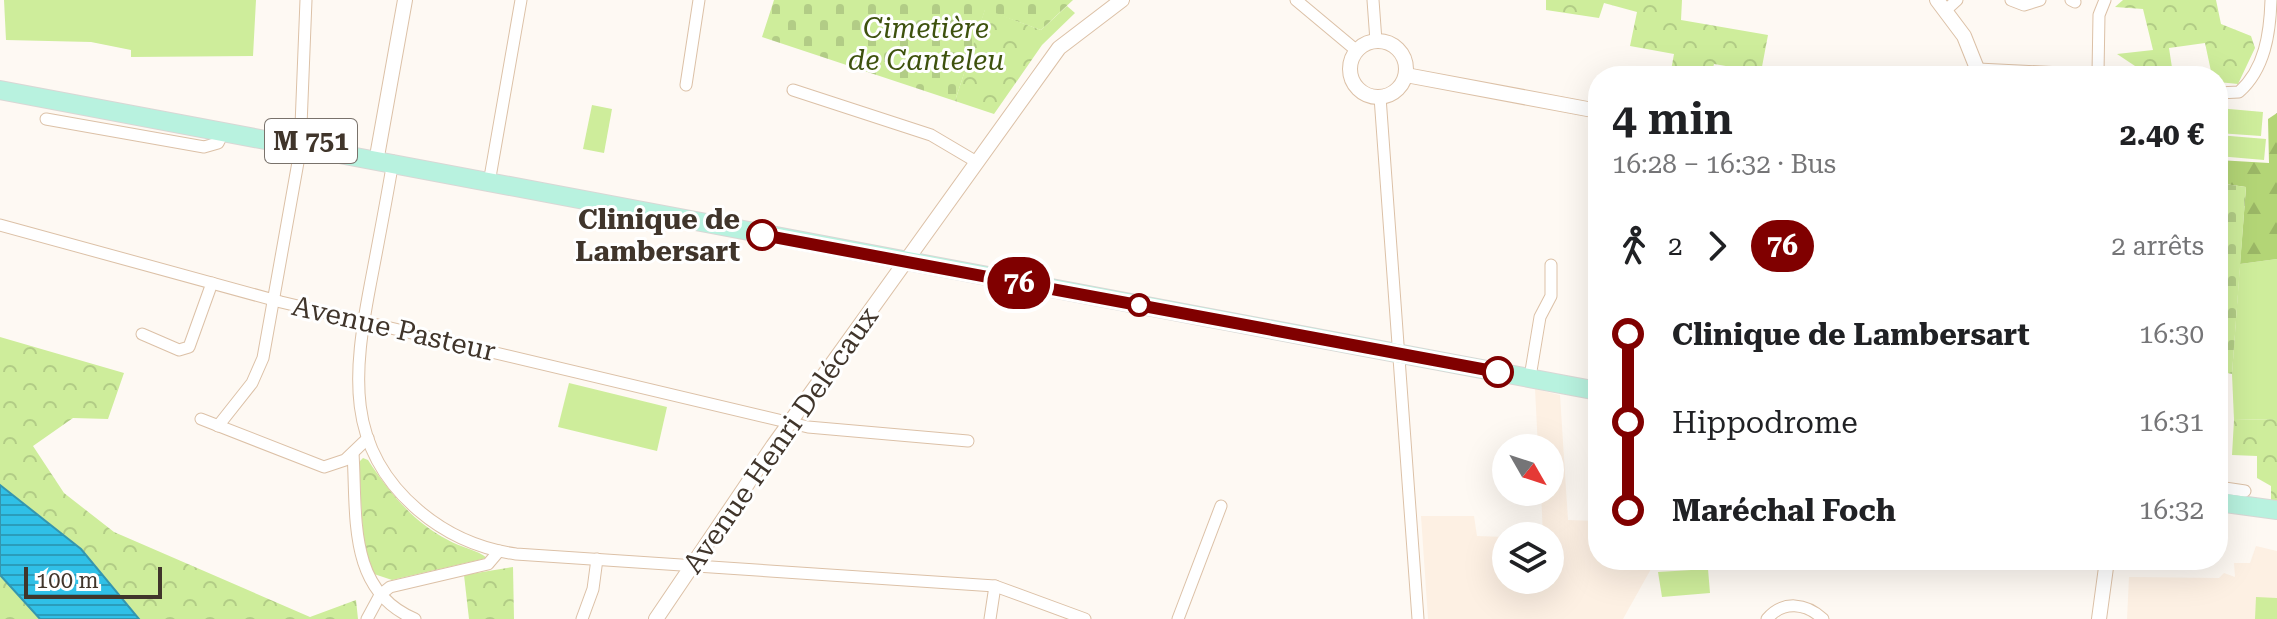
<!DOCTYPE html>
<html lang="fr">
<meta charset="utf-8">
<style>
body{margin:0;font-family:"Roboto Serif",serif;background:#f2f2f2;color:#202124;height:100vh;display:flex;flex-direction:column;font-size:30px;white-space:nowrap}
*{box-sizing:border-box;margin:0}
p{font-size:26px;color:#757577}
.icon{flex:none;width:44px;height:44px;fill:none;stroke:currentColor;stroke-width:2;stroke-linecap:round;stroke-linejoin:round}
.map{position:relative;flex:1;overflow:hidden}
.drawer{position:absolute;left:1588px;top:66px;width:640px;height:504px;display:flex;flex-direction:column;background:#fff;border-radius:32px;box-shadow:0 8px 32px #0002}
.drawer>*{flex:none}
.badge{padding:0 16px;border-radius:26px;font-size:28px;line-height:52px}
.needle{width:52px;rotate:129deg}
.buttons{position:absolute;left:1492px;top:434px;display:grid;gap:16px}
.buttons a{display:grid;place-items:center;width:72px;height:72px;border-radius:50%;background:#fff;box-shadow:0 8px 32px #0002;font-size:40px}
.scale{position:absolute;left:24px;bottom:20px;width:138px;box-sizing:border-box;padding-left:8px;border:4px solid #40352b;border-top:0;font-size:22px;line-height:28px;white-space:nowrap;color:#40352b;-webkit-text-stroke:6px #fff;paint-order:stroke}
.map>.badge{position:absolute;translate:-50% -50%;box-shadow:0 0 0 4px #fff}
.legs{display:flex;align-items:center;gap:12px;height:88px;padding:0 24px;font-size:26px}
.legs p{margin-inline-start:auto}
.head{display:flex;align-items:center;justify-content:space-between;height:136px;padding:0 24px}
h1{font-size:44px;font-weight:600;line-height:60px}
ul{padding:0 24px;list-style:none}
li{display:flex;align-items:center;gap:28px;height:88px;font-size:30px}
li i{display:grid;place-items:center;width:12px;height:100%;margin:0 10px;background:currentColor}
li i::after{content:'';width:20px;height:20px;margin:-10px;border:6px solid;border-radius:50%;background:#fff}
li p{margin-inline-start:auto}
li:first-child i{background:linear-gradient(#0000 50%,currentColor 0)}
li:last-child i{background:linear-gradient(currentColor 50%,#0000 0)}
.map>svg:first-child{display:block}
</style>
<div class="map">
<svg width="2277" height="619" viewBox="0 0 2277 619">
<defs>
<pattern id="forest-firs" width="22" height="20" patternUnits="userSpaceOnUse" patternTransform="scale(2)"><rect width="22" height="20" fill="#b3d576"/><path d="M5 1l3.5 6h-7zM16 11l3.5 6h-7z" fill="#9bb766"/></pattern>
<pattern id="cemetery-stones" width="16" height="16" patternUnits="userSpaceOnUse" patternTransform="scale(2)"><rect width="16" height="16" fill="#ceed9b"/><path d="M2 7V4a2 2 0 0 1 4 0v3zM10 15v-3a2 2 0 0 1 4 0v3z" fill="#b2cc86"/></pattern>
<pattern id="park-crowns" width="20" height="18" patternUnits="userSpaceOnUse" patternTransform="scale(2)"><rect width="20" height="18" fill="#ceed9b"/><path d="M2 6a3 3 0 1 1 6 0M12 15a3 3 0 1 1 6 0" fill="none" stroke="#b2cc86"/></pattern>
<pattern id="water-rules" width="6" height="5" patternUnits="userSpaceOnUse" patternTransform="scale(2)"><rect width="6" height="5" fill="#30c0e7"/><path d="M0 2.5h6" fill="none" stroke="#2a9dbb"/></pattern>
</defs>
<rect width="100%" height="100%" fill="#fef9f3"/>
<g fill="#fdf0e3">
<polygon points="1535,389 1560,395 1568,520 1598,521 1598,560 1656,560 1623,619 1428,619 1421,516 1474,516 1477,536 1506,537 1506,580 1550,580 1550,536 1543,536 1541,492 1550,492 1550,448 1538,448"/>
<polygon points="2256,546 2277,551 2277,619 2127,619 2129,577 2219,578 2224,573 2235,577 2234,563 2250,563"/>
</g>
<g fill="#ceed9b">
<polygon points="4,0 256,0 253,56 131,57 131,50 91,42 6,40"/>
<polygon points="592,105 612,109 604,153 583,149"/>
<polygon points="2218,108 2263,112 2261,136 2218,133"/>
<polygon points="2218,135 2266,139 2264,160 2218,156"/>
<polygon points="2277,259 2277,419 2234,420 2232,374 2240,264"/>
<polygon points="569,383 667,407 657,451 558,427"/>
<polygon points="1708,569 1710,593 1662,597 1658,572"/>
<polygon points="2256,597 2277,598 2277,619 2255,619"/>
</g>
<polygon fill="url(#forest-firs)" points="2277,113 2277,259 2240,264 2246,187 2218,183 2218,160 2269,163 2268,119"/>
<g fill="url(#cemetery-stones)">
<polygon points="774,0 1073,0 1041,30 985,10 955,101 762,37"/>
<polygon points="2218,183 2246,187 2232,374 2218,371"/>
</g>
<g fill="url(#park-crowns)">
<polygon points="1546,0 1682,0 1681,20 1768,35 1761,72 1714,64 1711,76 1670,76 1674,54 1630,46 1637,12 1604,3 1599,18 1546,10"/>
<polygon points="2123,0 2216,0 2221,24 2251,36 2255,48 2238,84 2218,82 2218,76 2212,76 2205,43 2169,48 2173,74 2144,72 2117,54 2153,50 2143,9 2115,7"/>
<polygon points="1067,6 1075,13 1042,45 994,114 955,101 985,9 1041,30"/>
<polygon points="0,337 124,373 108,419 73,418 33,446 64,493 114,532 310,617 356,600 358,619 139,619 81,549 0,485"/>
<polygon points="2277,419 2277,500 2271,500 2271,486 2257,478 2257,456 2232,455 2234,420"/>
<path d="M 363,458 L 368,460 C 389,492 413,522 448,540 C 460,547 478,550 487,558 L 392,580 L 374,574 L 364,557 L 359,462 Z"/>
<polygon points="513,567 514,619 469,619 464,575"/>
<polygon points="0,575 40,619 0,619"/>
</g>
<polygon fill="url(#water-rules)" stroke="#3596af" stroke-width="2" points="0,485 81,549 139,619 40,619 0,575"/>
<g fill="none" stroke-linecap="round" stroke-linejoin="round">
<g stroke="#dcc1a7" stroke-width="13">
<g id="minor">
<polyline points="1296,0 1357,51"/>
<polyline points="1373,0 1376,41"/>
<polyline points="2011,0 2024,5 2040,0"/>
<polyline points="2071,0 2075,2"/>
<polyline points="1946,10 1957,0"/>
<polyline points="1978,69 2123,76"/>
<polyline points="2098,73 2099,15 2105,0"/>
<polyline points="686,85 699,0"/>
<polyline points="793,90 931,135 975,161"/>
<path d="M 2218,93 L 2239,92 C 2265,69 2270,33 2271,0"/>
<polyline points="1380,97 1418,619"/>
<polyline points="46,119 204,147 218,143 224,131"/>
<path d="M 393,161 C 386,203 378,244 370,286 C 354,371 344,447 418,510 C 446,534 480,549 516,554 L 995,586 L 1085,619"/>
<polyline points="489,183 521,0"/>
<polyline points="0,225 281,302 808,427 968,441"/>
<polyline points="142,334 179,350 189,347 212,283"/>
<polyline points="1531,371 1540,317 1551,296 1551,265"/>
<polyline points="201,419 324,467 345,460 368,438"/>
<polyline points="218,426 252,383 263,358 300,151 306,0"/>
<path d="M 353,453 C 357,515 347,591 415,619"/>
<polyline points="2218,487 2245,491"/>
<polyline points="367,619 380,595 390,587 488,564 499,551"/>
<polyline points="582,619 593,589 597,559"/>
<polyline points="990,619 995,586"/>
<polyline points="1178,619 1221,506"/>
<path d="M 1767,619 C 1783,600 1806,603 1823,619"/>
</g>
</g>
<g stroke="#dcc1a7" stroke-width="16">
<g id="tertiary">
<polyline points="1937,0 1964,36 1980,76"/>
<circle cx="1378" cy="69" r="28"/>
<polyline points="1406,75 1598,111"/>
<polyline points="376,162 405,0"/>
<polyline points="656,619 773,446 1059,48 1122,0"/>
<polyline points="2099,619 2107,560"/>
</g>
</g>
<g stroke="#d9d7d5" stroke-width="20">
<g id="primary">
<polyline points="0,90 1598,391"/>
<polyline points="2218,502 2277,510"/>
</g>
</g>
<use href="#minor" stroke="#fff" stroke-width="11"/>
<use href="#tertiary" stroke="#fff" stroke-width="14"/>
<use href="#primary" stroke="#b8f2df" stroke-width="18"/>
</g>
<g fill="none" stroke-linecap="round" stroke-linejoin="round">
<g stroke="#fff" stroke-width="18">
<polyline id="line-1" points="762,235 1498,372"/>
</g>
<use href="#line-1" stroke="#800000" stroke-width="12"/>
</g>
<g fill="#fff" stroke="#800000" stroke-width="4">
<circle cx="762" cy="235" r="14"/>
<circle cx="1139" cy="305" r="10"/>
<circle cx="1498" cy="372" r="14"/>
</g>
<g text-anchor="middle" stroke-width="6" stroke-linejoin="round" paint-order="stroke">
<rect fill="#fff" stroke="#79726b" stroke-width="2" x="265" y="119" width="92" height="44" rx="6"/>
<g font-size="26" font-weight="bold" fill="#40352b">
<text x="311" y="150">M 751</text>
</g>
<g font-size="28" font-style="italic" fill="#3e520e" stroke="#fff">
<text x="926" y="38">Cimetière<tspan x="926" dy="32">de Canteleu</tspan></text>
</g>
<g font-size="28" font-weight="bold" fill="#40352b" stroke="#fff" text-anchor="end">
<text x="740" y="229">Clinique de<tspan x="740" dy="32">Lambersart</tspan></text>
</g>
<g font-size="28" fill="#40352b" stroke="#fff">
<text transform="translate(394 328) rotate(13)" y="10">Avenue Pasteur</text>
<text transform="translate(780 440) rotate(-55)" y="10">Avenue Henri Delécaux</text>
</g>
</g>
</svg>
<div class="buttons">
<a><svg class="needle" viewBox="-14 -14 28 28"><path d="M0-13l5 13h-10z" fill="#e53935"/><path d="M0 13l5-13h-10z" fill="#757577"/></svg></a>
<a><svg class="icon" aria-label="layers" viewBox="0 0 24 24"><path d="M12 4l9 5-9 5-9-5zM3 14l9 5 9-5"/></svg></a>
</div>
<div class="scale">100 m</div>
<b class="badge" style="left:1019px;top:283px;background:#800000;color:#fff">76</b>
<section class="drawer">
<div class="head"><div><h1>4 min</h1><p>16:28 – 16:32 · Bus</p></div><b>2.40 €</b></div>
<div class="legs"><svg class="icon" aria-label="walk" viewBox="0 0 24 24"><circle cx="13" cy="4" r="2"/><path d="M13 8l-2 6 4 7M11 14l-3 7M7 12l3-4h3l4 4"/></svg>2<svg class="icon" aria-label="forward" viewBox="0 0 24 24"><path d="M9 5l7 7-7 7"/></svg><b class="badge" style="background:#800000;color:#fff">76</b><p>2 arrêts</p></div>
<ul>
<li><i style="color:#800000"></i><b>Clinique de Lambersart</b><p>16:30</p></li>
<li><i style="color:#800000"></i><span>Hippodrome</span><p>16:31</p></li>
<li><i style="color:#800000"></i><b>Maréchal Foch</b><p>16:32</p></li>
</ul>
</section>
</div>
